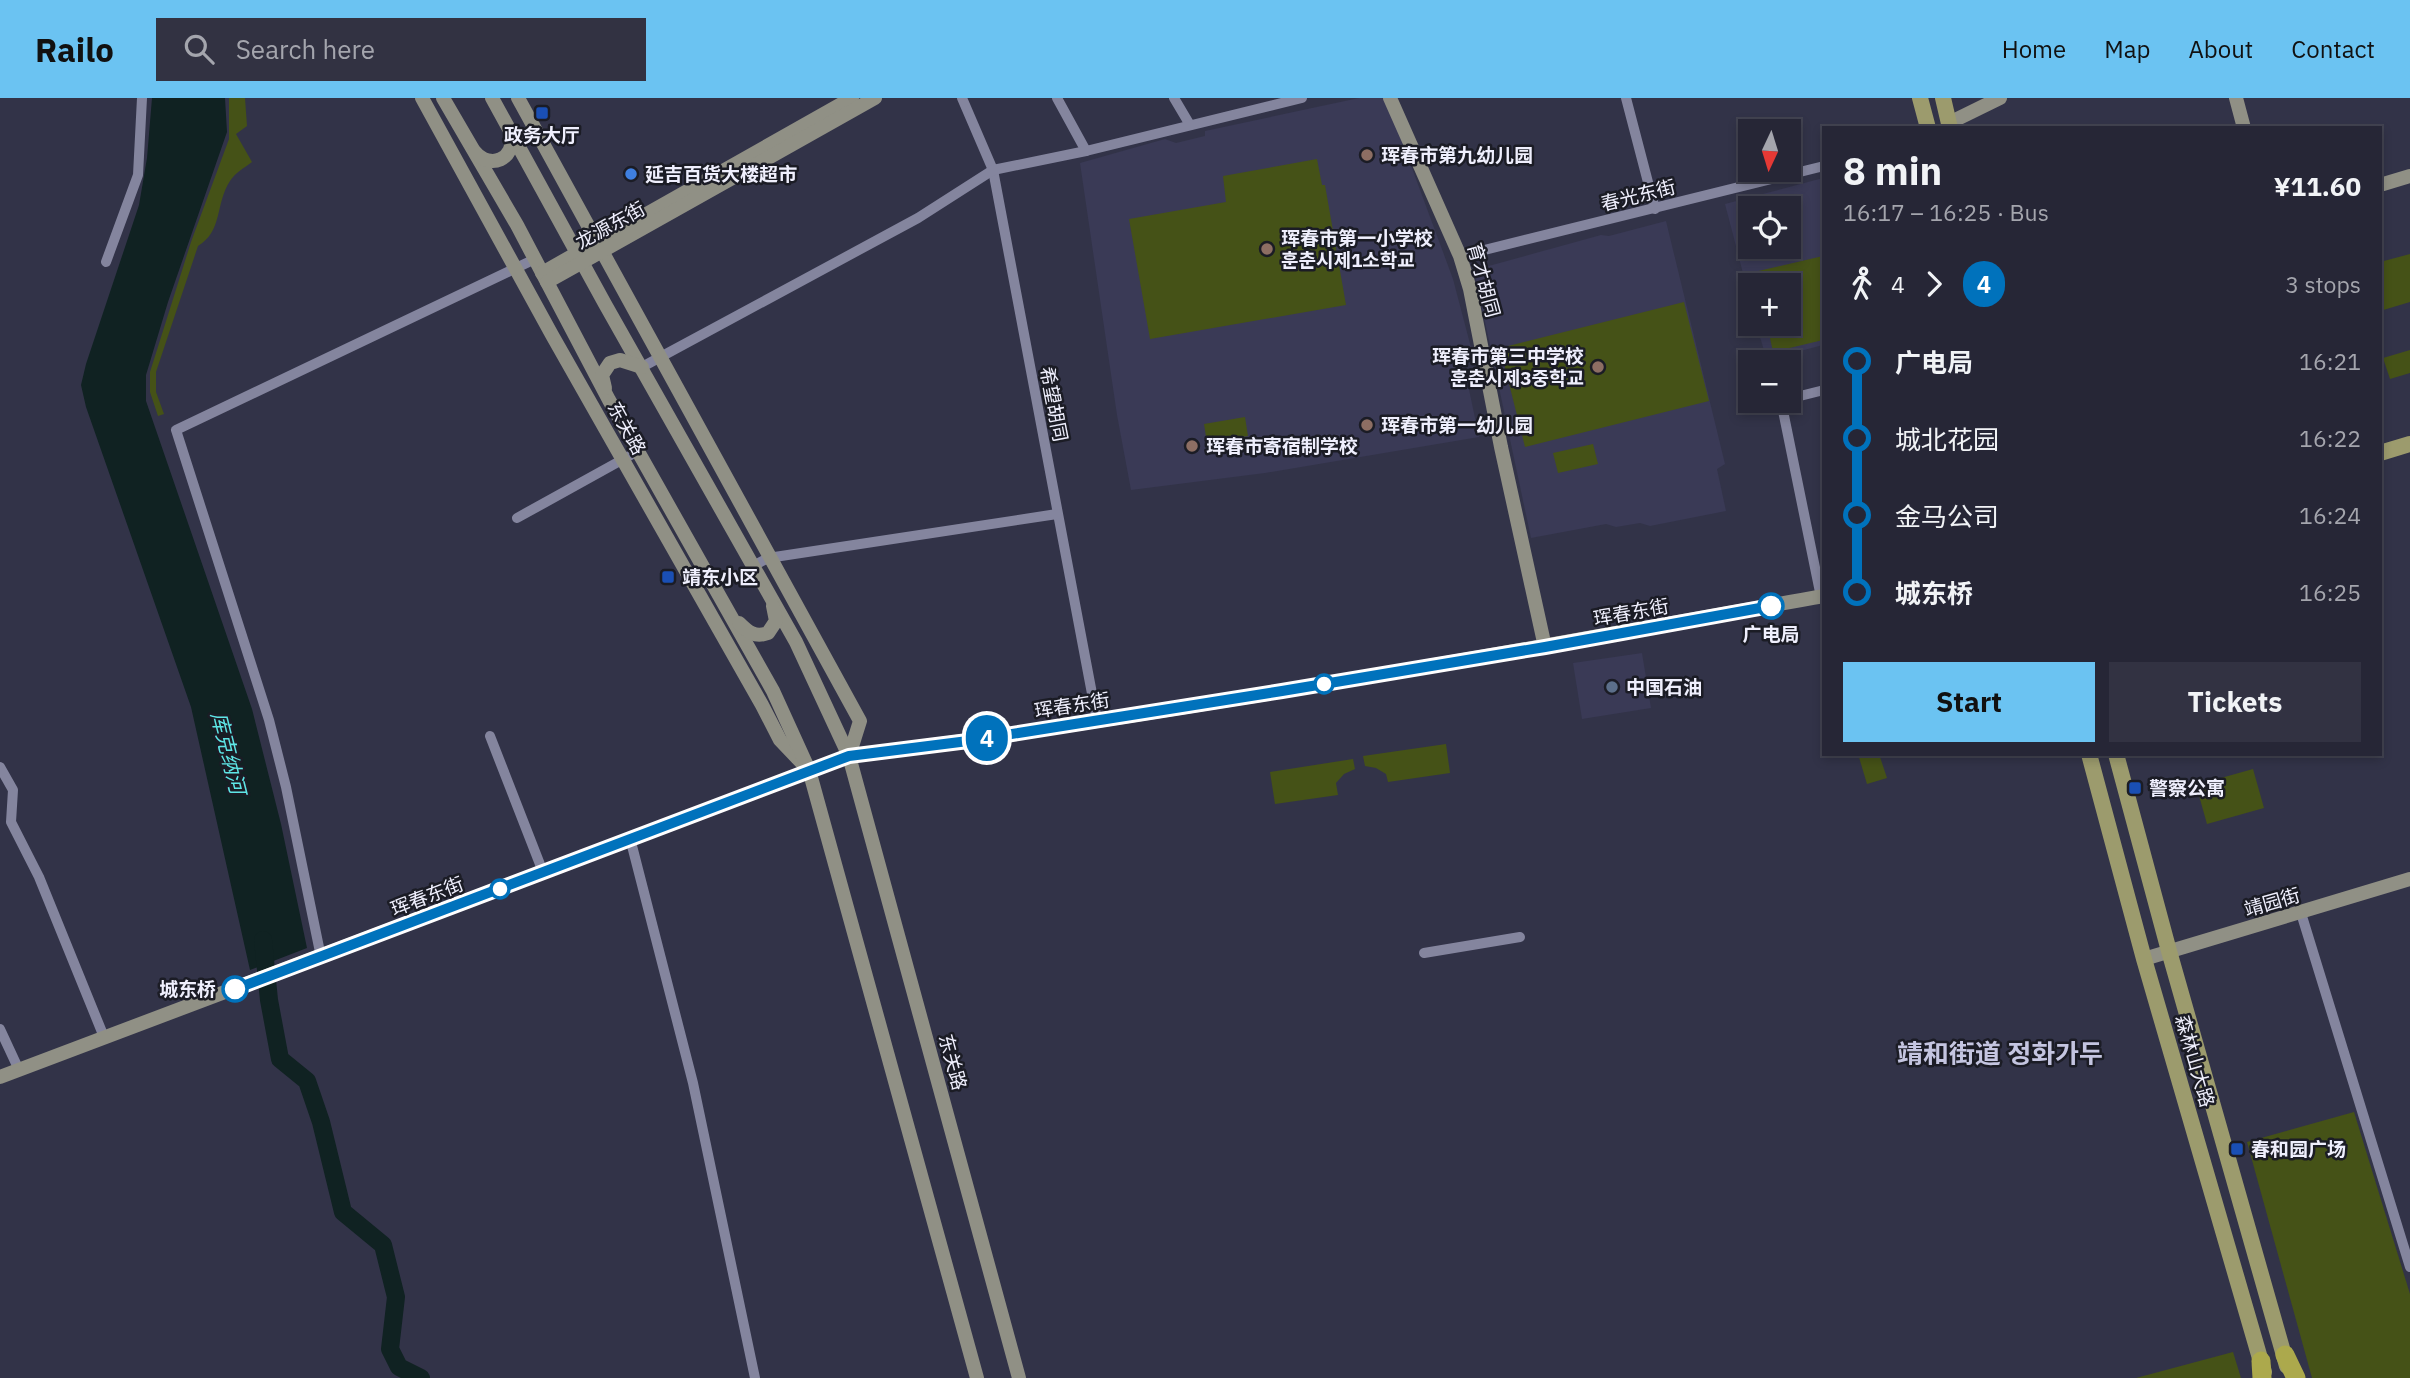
<!DOCTYPE html>
<meta charset="utf-8">
<style>
body{margin:0;font-family:"IBM Plex Sans","Noto Sans SC","Noto Sans KR",sans-serif;background:#323242;color:#f1f3f6;height:100vh;display:flex;flex-direction:column;font-size:26px;white-space:nowrap}
*{box-sizing:border-box;margin:0}
p{font-size:23px;color:#a4a5ad}
.icon{flex:none;width:38px;height:38px;fill:none;stroke:currentColor;stroke-width:2;stroke-linecap:round;stroke-linejoin:round}
.map{position:relative;flex:1;overflow:hidden}
.panel{position:absolute;left:1822px;top:28px;width:560px;height:630px;display:flex;flex-direction:column;background:#262636;border-radius:0px;box-shadow:0 4px 10px #0003,0 0 0 2px #424351}
.panel>*{flex:none}
.badge{padding:0 14px;border-radius:23px;font-size:24px;line-height:46px}
.needle{width:46px;rotate:184deg}
.tools{position:absolute;left:1738px;top:21px;display:grid;gap:14px}
.tools a{display:grid;place-items:center;width:63px;height:63px;border-radius:0px;background:#262636;box-shadow:0 4px 10px #0003,0 0 0 2px #424351;font-size:35px}
.map>.badge{position:absolute;translate:-50% -50%;box-shadow:0 0 0 4px #fff}
.legs{display:flex;align-items:center;gap:10px;height:77px;padding:0 21px;font-size:23px}
.legs p{margin-inline-start:auto}
.overview{display:flex;align-items:center;justify-content:space-between;height:119px;padding:0 21px}
h1{font-size:38px;font-weight:800;line-height:52px}
.primary-button{display:flex;gap:14px;margin-top:auto;padding:14px 21px}
.primary-button a{flex:1;height:80px;border-radius:0px;background:#6bc3f2;color:#111;font-size:28px;font-weight:800;line-height:80px;text-align:center}
.primary-button a+a{background:#323242;color:#f1f3f6}
ul{padding:0 21px;list-style:none}
li{display:flex;align-items:center;gap:24px;height:77px;font-size:26px}
li i{display:grid;place-items:center;width:10px;height:100%;margin:0 9px;background:currentColor}
li i::after{content:'';width:18px;height:18px;margin:-9px;border:5px solid;border-radius:50%;background:#262636}
li p{margin-inline-start:auto}
li:first-child i{background:linear-gradient(#0000 50%,currentColor 0)}
li:last-child i{background:linear-gradient(currentColor 50%,#0000 0)}
header{display:flex;align-items:center;gap:42px;box-sizing:border-box;height:98px;padding:0 35px;background:#6bc3f2;color:#111}
header strong{font-size:33px}
nav{display:flex;gap:38px;margin-inline-start:auto;font-size:24px}
.search{width:490px;height:63px;background:#323242;display:flex;align-items:center;gap:18px;box-sizing:border-box;padding:0 24px;border-radius:0px;color:#a4a5ad;font-size:26px}
.map>svg:first-child{display:block}
</style>
<header>
<strong>Railo</strong>
<div class="search"><svg class="icon" aria-label="search" viewBox="0 0 24 24"><circle cx="10" cy="10" r="6"/><path d="M15 15l6 6"/></svg>Search here</div>
<nav><a>Home</a><a>Map</a><a>About</a><a>Contact</a></nav>
</header>
<div class="map">
<svg width="2410" height="1280" viewBox="0 0 2410 1280">
<rect width="100%" height="100%" fill="#323348"/>
<g fill="#3a3a56" fill-rule="evenodd">
<polygon points="1359,0 1386,0 1453,181 1474,261 1463,263 1479,339 1265,375 1131,392 1117,317 1080,65 1165,41 1176,45 1205,38 1205,33"/>
<path d="M 1823,80 L 1823,247 L 1767,262 L 1756,226 L 1788,226 L 1788,187 L 1750,187 L 1750,202 L 1725,106 ZM 1750,110 L 1788,110 L 1788,149 L 1750,149 Z"/>
<polygon points="1666,123 1725,366 1717,371 1726,413 1650,428 1640,425 1616,429 1606,426 1531,440 1474,172 1601,137 1609,138"/>
<polygon points="1642,555 1651,610 1582,621 1573,565"/>
</g>
<g fill="#455217">
<path d="M 229,0 L 245,0 L 247,28 L 236,36 L 252,64 C 244,70 235,75 230,83 C 215,106 223,133 198,148 L 156,274 L 156,294 L 164,316 L 158,318 L 150,294 L 150,274 L 191,144 L 229,41 Z"/>
<polygon points="1317,61 1322,87 1325,87 1346,207 1150,241 1129,121 1226,104 1223,78"/>
<polygon points="2410,156 2410,204 2380,213 2380,164"/>
<polygon points="1823,158 1823,242 1773,254 1767,226 1788,226 1788,187 1758,187 1754,174"/>
<polygon points="1684,204 1709,303 1525,349 1500,250"/>
<polygon points="2410,252 2410,275 2390,281 2383,260"/>
<polygon points="1245,319 1248,338 1207,345 1204,326"/>
<polygon points="1593,346 1598,366 1558,375 1553,355"/>
<polygon points="1446,646 1450,675 1388,684 1386,676 1376,670 1365,668 1363,658"/>
<polygon points="1858,656 1879,656 1887,680 1867,686"/>
<polygon points="1353,661 1355,671 1344,676 1336,685 1338,697 1275,706 1270,674"/>
<polygon points="2253,671 2264,710 2207,726 2196,687"/>
<polygon points="2354,1014 2410,1196 2410,1280 2312,1280 2247,1044"/>
<polygon points="2233,1254 2241,1280 2136,1280"/>
</g>
<polygon fill="#102222" points="152,0 225,0 227,34 168,204 146,277 146,303 252,611 281,726 307,850 250,872 191,609 86,309 81,287 86,266 139,107 147,60"/>
<g fill="none" stroke-linecap="round" stroke-linejoin="round">
<polyline stroke="#102222" stroke-width="18" points="263,842 269,902 280,961 307,983 321,1024 343,1114 383,1147 396,1199 390,1251 399,1269 421,1280"/>
<g stroke="#84859e" stroke-width="10">
<polyline points="962,0 993,72 1097,622"/>
<polyline points="1057,0 1086,53"/>
<polyline points="1174,0 1190,27"/>
<polyline points="1626,0 1655,111"/>
<polyline points="1460,158 1824,68"/>
<polyline points="106,164 138,77 142,0"/>
<polyline points="642,269 918,120 993,72 1086,53 1302,0"/>
<polyline points="1788,301 1824,292"/>
<polyline points="1781,303 1821,499"/>
<polyline points="517,420 638,353"/>
<polyline points="753,468 768,460 1057,416"/>
<polyline points="490,638 543,774"/>
<polyline points="0,669 13,692 11,724 39,779 104,939"/>
<polyline points="630,740 693,985 755,1280"/>
<polyline points="2301,815 2410,1169"/>
<polyline points="1424,855 1520,839"/>
<polyline points="321,859 286,689 269,622 176,332 535,161"/>
<polyline points="0,931 19,972"/>
</g>
<g stroke="#909085" stroke-width="14">
<polyline points="422,0 552,237 762,607 780,642 801,664"/>
<polyline points="443,0 517,127 609,302 773,593 809,672 977,1280"/>
<polyline points="492,0 605,206 796,544 849,658 1019,1280"/>
<polyline points="518,0 860,623 849,658"/>
<polyline points="1390,0 1460,158 1470,191 1501,349 1545,549"/>
<polyline points="2236,0 2244,30"/>
<polyline points="1949,25 2000,0"/>
<path d="M 475,54 C 490,72 516,61 511,37"/>
<polyline points="2380,87 2410,78"/>
<polyline points="542,175 852,0"/>
<polyline points="547,184 875,0"/>
<polyline points="605,290 602,277 610,265 620,262 642,269"/>
<path d="M 739,525 C 748,534 755,540 768,535 L 776,523 L 773,508"/>
<polyline points="2144,861 2410,781"/>
<path d="M 0,979 L 849,658 C 1176,617 1499,555 1824,498"/>
</g>
<g stroke="#9c9b6d" stroke-width="16">
<polyline points="1920,0 1928,30"/>
<polyline points="1943,0 1950,30"/>
<polyline points="2380,355 2410,346"/>
<polyline points="2089,656 2144,861 2264,1274"/>
<polyline points="2116,656 2169,853 2287,1268"/>
</g>
<g stroke="#aca94c" stroke-width="19">
<polyline points="2285,1257 2296,1280"/>
<polyline points="2261,1263 2262,1280"/>
</g>
</g>
<g fill="none" stroke-linecap="round" stroke-linejoin="round">
<g stroke="#fff" stroke-width="16">
<polyline id="line-1" points="235,891 849,658 968,643 1282,593 1545,549 1771,508"/>
</g>
<use href="#line-1" stroke="#0072bc" stroke-width="10"/>
</g>
<g fill="#1a4fb4" stroke="#1b1c25" stroke-width="2.5">
<rect x="535" y="8" width="14" height="14" rx="3.5"/>
<rect x="661" y="472" width="14" height="14" rx="3.5"/>
<rect x="2128" y="683" width="14" height="14" rx="3.5"/>
<rect x="2230" y="1044" width="14" height="14" rx="3.5"/>
</g>
<g fill="#8d6e63" stroke="#1b1c25" stroke-width="2.5">
<circle cx="1367" cy="57" r="7"/>
<circle cx="1267" cy="151" r="7"/>
<circle cx="1598" cy="269" r="7"/>
<circle cx="1367" cy="327" r="7"/>
<circle cx="1192" cy="348" r="7"/>
</g>
<circle fill="#3f7fe0" stroke="#1b1c25" stroke-width="2.5" cx="631" cy="76" r="7"/>
<g fill="#fff" stroke="#0072bc" stroke-width="3.5">
<circle cx="1771" cy="508" r="12"/>
<circle cx="1324" cy="586" r="9"/>
<circle cx="500" cy="791" r="9"/>
<circle cx="235" cy="891" r="12"/>
</g>
<circle fill="#5c6f8a" stroke="#1b1c25" stroke-width="2.5" cx="1612" cy="589" r="7"/>
<g text-anchor="middle" stroke-width="5" stroke-linejoin="round" paint-order="stroke">
<g font-size="19" font-weight="bold" fill="#efeffd" stroke="#1b1c25" text-anchor="start">
<text x="542" y="44" text-anchor="middle">政务大厅</text>
<text x="1381" y="64">珲春市第九幼儿园</text>
<text x="645" y="83">延吉百货大楼超市</text>
<text x="1281" y="147">珲春市第一小学校<tspan x="1281" dy="22">훈춘시제1소학교</tspan></text>
<text x="1584" y="265" text-anchor="end">珲春市第三中学校<tspan x="1584" dy="22">훈춘시제3중학교</tspan></text>
<text x="1381" y="334">珲春市第一幼儿园</text>
<text x="1206" y="355">珲春市寄宿制学校</text>
<text x="682" y="486">靖东小区</text>
<text x="1626" y="596">中国石油</text>
<text x="2149" y="697">警察公寓</text>
<text x="2251" y="1058">春和园广场</text>
</g>
<g font-size="19" fill="#efeffd" stroke="#1b1c25">
<text transform="translate(1638 97) rotate(-14)" y="7">春光东街</text>
<text transform="translate(610 127) rotate(-29)" y="7">龙源东街</text>
<text transform="translate(1484 182) rotate(75)" y="7">育才胡同</text>
<text transform="translate(1054 306) rotate(79)" y="7">希望胡同</text>
<text transform="translate(627 330) rotate(61)" y="7">东关路</text>
<text transform="translate(1631 514) rotate(-10)" y="7">珲春东街</text>
<text transform="translate(1072 607) rotate(-9)" y="7">珲春东街</text>
<text transform="translate(427 798) rotate(-21)" y="7">珲春东街</text>
<text transform="translate(2272 804) rotate(-16)" y="7">靖园街</text>
<text transform="translate(2195 963) rotate(74)" y="7">森林山大路</text>
<text transform="translate(953 964) rotate(75)" y="7">东关路</text>
</g>
<g font-size="19" font-weight="bold" fill="#efeffd" stroke="#1b1c25">
<text x="1771" y="543">广电局</text>
<text x="216" y="898" text-anchor="end">城东桥</text>
</g>
<g font-size="21" font-style="italic" fill="#5ee5e6" stroke="#1b1c25">
<text transform="translate(228 655) rotate(76)" y="7">库克纳河</text>
</g>
<g font-size="26" font-weight="bold" fill="#c4c5e0" stroke="#1b1c25">
<text x="2000" y="965">靖和街道 정화가두</text>
</g>
</g>
</svg>
<div class="tools">
<a><svg class="needle" viewBox="-14 -14 28 28"><path d="M0-13l5 13h-10z" fill="#e53935"/><path d="M0 13l5-13h-10z" fill="#a4a5ad"/></svg></a>
<a><svg class="icon" aria-label="locate" viewBox="0 0 24 24"><circle cx="12" cy="12" r="6"/><path d="M12 2v4M12 18v4M2 12h4M18 12h4"/></svg></a>
<a>+</a>
<a>−</a>
</div>
<b class="badge" style="left:987px;top:640px;background:#0072bc;color:#fff">4</b>
<section class="panel">
<div class="overview"><div><h1>8 min</h1><p>16:17 – 16:25 · Bus</p></div><b>¥11.60</b></div>
<div class="legs"><svg class="icon" aria-label="walk" viewBox="0 0 24 24"><circle cx="13" cy="4" r="2"/><path d="M13 8l-2 6 4 7M11 14l-3 7M7 12l3-4h3l4 4"/></svg>4<svg class="icon" aria-label="forward" viewBox="0 0 24 24"><path d="M9 5l7 7-7 7"/></svg><b class="badge" style="background:#0072bc;color:#fff">4</b><p>3 stops</p></div>
<ul>
<li><i style="color:#0072bc"></i><b>广电局</b><p>16:21</p></li>
<li><i style="color:#0072bc"></i><span>城北花园</span><p>16:22</p></li>
<li><i style="color:#0072bc"></i><span>金马公司</span><p>16:24</p></li>
<li><i style="color:#0072bc"></i><b>城东桥</b><p>16:25</p></li>
</ul>
<div class="primary-button"><a>Start</a><a>Tickets</a></div>
</section>
</div>
